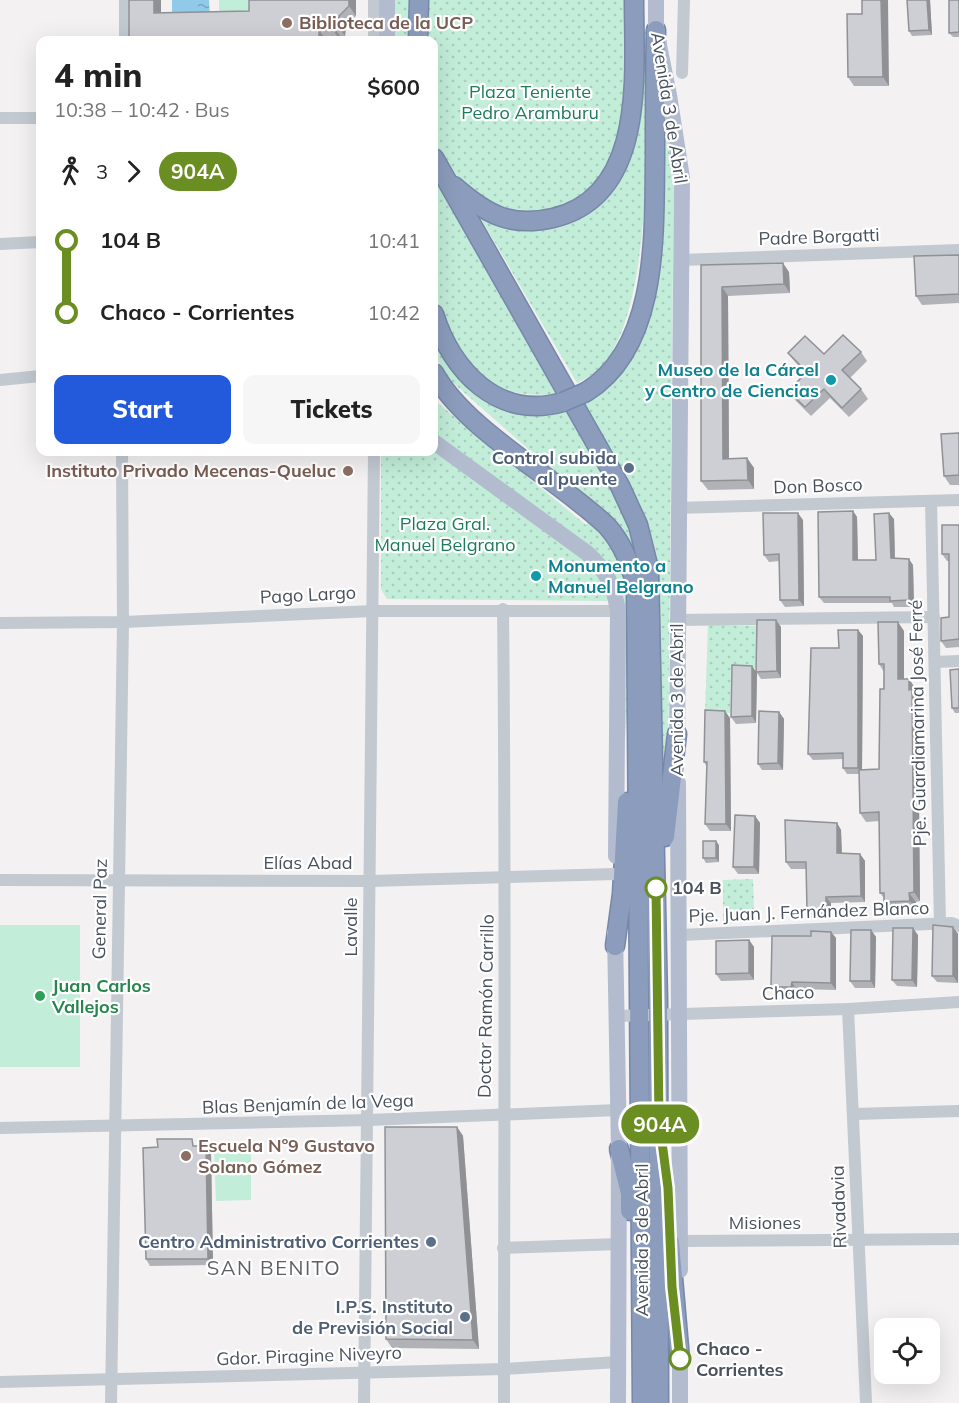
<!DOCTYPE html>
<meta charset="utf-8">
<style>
body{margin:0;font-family:Mulish,sans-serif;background:#f6f6f6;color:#222;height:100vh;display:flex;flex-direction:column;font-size:22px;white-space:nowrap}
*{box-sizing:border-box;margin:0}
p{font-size:20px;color:#767676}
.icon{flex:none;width:33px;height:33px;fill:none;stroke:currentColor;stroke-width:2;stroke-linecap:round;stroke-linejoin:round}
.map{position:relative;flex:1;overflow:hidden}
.details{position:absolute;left:36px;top:36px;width:402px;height:420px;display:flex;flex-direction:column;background:#fff;border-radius:12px;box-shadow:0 6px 24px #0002}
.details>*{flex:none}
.badge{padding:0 12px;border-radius:20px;font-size:21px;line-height:39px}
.tools{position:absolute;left:874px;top:1318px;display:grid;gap:12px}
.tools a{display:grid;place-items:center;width:66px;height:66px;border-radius:12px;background:#fff;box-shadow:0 6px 24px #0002;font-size:30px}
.map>.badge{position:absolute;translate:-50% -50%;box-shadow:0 0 0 3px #fff}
.legs{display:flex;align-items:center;gap:9px;height:66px;padding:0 18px;font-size:20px}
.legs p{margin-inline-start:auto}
.overview{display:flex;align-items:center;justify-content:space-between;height:102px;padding:0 18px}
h1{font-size:33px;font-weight:800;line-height:45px}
.primary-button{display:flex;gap:12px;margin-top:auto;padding:12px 18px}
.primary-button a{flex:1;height:69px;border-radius:12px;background:#225adb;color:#fff;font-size:24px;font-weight:800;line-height:69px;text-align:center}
.primary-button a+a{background:#f6f6f6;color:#222}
ul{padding:0 18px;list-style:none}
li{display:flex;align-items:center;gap:21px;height:72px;font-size:22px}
li i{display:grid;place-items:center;width:9px;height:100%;margin:0 8px;background:currentColor}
li i::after{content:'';width:15px;height:15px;margin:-8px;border:4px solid;border-radius:50%;background:#fff}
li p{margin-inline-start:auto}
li:first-child i{background:linear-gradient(#0000 50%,currentColor 0)}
li:last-child i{background:linear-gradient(currentColor 50%,#0000 0)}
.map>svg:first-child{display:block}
</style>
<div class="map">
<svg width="959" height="1403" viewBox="0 0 959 1403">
<defs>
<pattern id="green-dots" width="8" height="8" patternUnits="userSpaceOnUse" patternTransform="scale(1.5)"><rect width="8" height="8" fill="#c2edd9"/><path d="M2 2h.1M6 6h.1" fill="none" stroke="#a8cdbd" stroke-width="1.8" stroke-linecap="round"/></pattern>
<pattern id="water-ripples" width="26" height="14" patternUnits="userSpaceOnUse" patternTransform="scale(1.5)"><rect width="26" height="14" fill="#91cae8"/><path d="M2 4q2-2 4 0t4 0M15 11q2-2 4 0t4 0" fill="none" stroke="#78a6bf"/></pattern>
</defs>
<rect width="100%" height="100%" fill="#f3f1f1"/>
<g fill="url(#green-dots)">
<path d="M 395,0 L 629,0 C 628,53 635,112 610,161 C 593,195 546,221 507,211 C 476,202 444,171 434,140 C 429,123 434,62 434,40 L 395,40 Z"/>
<path d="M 643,30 L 647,30 C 646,110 656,310 600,368 C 593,375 585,379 577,383 L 480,217 L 507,228 L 536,231 L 566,224 L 591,210 L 628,159 L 639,129 Z"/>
<path d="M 662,105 L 674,157 L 668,766 L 662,830 L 654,585 L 576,404 C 614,384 628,370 644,330 Z"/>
<path d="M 434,174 L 556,394 C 499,400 468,374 447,324 C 441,310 435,295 434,280 C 431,245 434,209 434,174 Z"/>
<polygon points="434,333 469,387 569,408 623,500 644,583 594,507 450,380 434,354"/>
<polygon points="434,400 586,525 590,519 605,534 626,574 629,695 623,759 614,580 434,435"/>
<polygon points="381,452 434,452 576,549 605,585 607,601 387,599 381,589"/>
<polygon points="708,625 758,626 757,668 731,668 730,713 705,713"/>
<polygon points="753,879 754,912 740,914 729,925 723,926 723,880"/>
</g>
<g fill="#c2edd9">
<rect x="219" y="0" width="32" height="20"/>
<rect x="0" y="925" width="80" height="142"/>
<polygon points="251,1148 251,1200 216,1201 214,1149"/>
</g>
<polygon fill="url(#water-ripples)" points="172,0 209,0 210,18 172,18"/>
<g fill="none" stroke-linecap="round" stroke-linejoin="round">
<g stroke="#7687a8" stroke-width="21">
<g id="highway">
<polyline points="418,40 419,0"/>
<polyline points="434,158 620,486 638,525 649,569 658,1001 659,1403"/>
<path d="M 454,186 C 486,214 510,228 553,218 C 647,196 634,73 634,0"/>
<path d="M 434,314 C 451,370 498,421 563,402"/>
<path d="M 434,373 C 466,431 557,478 607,526 C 623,544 630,563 636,586 L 642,1403"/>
<path d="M 586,392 C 659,347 654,234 655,158 C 655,115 655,72 656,30"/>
<polyline points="665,837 677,734"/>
<polyline points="615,946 622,894 627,802"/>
<polyline points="619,1149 630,1193 630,1211"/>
<polyline points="670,1243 680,1359"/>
</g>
</g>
<g stroke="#c2c9d1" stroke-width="12">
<polyline points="374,0 374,40"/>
<polyline points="125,40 125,0"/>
<polyline points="682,73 684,0"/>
<polyline points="0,118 40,118"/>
<polyline points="0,244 40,242"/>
<polyline points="681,260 959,250"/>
<polyline points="0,380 40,376"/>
<polyline points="931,501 940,924"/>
<polyline points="677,508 959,500"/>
<path d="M 503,609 C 506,874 504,1138 504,1403"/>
<polyline points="676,620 934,617"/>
<polyline points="0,623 123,622 373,611 618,611"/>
<polyline points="935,662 959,661"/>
<polyline points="0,880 370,881 616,874"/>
<polyline points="680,935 952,923 959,926"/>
<polyline points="848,1009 866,1403"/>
<polyline points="617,1016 848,1009 959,1002"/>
<polyline points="854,1114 959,1111"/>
<polyline points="0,1128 369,1120 618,1110"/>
<polyline points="680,1241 959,1239"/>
<polyline points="503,1248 619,1244"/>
<polyline points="0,1382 504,1369 618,1362"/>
<polyline points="111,1403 123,622 122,452"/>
<polyline points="364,1403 374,452"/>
</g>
<g stroke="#b2bcce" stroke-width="16">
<polyline points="387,0 387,40"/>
<polyline points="656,0 656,30 669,95 682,178 677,748"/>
<path d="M 434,442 L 587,553 C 606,570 614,586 618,611 L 616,856"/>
<polyline points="678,783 680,1270"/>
<polyline points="615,933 619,1149 618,1403"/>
<polyline points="680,1347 680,1403"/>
</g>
<use href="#highway" stroke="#8b9cbc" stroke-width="18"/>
<g stroke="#7687a8" stroke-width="21" stroke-linecap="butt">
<polyline id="highway-bridge" points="563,402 586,392"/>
</g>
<use href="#highway-bridge" stroke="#8b9cbc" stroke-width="18"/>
</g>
<g fill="#b1b2b7">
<polygon points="129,0 161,0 161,12 249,11 249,0 356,0 356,16 346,26 345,36 340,36 340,40 129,40"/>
<polygon points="907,0 930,0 932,35 912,36 909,31"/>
<polygon points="959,0 959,37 953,37 949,33"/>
<polygon points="862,14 889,86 854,86 848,77"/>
<polygon points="959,255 959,303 922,305 916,296"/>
<polygon points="701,265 789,272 790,293 728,296 729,459 747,458 754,468 754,489 708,490 701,481"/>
<polygon points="861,352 867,361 850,378 861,389 868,399 849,417 830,398 811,416 795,400 788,391 806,373 795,362 788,353 824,354"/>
<polygon points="959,433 959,485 950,485 944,476"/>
<polygon points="853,511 857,517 858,560 876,560 894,519 895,559 913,565 914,607 894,607 892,603 824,603 819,597"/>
<polygon points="803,520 804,606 785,607 780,600 779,561 769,562 764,555"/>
<polygon points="959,525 959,647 946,648 941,641 949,617 949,561 947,561 942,554"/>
<polygon points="781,627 781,678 761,679 757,673 756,723 736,724 731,717"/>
<polygon points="858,630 863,636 862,770 879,769 884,672 879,664 904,631 904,679 909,679 915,688 915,694 918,698 920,901 916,902 916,910 890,910 884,902 884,898 880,893 880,821 866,822 860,813 859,774 847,774 843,768 843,759 813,760 808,754 839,648"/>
<polygon points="959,669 959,713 955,713 952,708"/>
<polygon points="779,712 784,719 783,770 762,770 758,764"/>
<polygon points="730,718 731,831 710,831 705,824 707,767 704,762"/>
<polygon points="755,816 760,823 759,874 738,874 733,867"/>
<polygon points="837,823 841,830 842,854 860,854 865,861 865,902 831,903 831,917 812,918 807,911 806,869 791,869 786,862"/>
<polygon points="719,845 719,862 706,863 703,858"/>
<polygon points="953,927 958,934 958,983 937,982 932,976"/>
<polygon points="871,930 876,937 875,988 855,988 850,981"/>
<polygon points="831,932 836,938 836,990 796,989 796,994 776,994 771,987 811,936"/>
<polygon points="918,935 917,987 897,986 892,980"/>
<polygon points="749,940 754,947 754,980 721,981 716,974"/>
<polygon points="457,1127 463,1136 479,1349 392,1348 386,1339"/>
<polygon points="197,1146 206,1146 211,1152 213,1265 150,1266 146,1259"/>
</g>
<g fill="#909195">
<polygon points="154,0 161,0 161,23 154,13"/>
<polygon points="349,0 356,0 356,16 349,6"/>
<polygon points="881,0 888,0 889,86 883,77"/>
<polygon points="927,0 930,0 932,35 929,30"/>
<polygon points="339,16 346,26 345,36 338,26"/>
<polygon points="333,26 340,36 340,40 333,30"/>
<polygon points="319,30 326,40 319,40"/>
<polygon points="783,263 789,272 790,293 784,284"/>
<polygon points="722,287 728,296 729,468 723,459"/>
<polygon points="747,458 754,468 754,489 748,480"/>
<polygon points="853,511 857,517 858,566 853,560"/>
<polygon points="798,513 803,520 804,606 799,600"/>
<polygon points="889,513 894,519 895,565 891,558"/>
<polygon points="909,559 913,565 914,607 909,600"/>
<polygon points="776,620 781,627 781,678 777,671"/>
<polygon points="898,622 904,631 904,688 898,679"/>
<polygon points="858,630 863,636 862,774 858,768"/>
<polygon points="752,666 757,673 756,723 752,716"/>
<polygon points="909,679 915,688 915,694 918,698 920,901 914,892"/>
<polygon points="725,711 730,718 731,831 726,824"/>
<polygon points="779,712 784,719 783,770 778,763"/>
<polygon points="755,816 760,823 759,874 754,867"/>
<polygon points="837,823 841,830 842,860 837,853"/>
<polygon points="716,841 719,845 719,862 716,858"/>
<polygon points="860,854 865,861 865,902 861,896"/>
<polygon points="909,893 916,902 916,910 910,901"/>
<polygon points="826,897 831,903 831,917 826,910"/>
<polygon points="953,927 958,934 958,983 953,976"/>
<polygon points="913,928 918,935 917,987 912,980"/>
<polygon points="871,930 876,937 875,988 871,981"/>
<polygon points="831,932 836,938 836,990 831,983"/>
<polygon points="749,940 754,947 754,980 749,973"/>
<polygon points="792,982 796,989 796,994 791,987"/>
<polygon points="457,1127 463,1136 479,1349 473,1340"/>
<polygon points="206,1146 211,1152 213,1265 208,1259"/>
</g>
<g fill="#cecfd5" stroke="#909195" stroke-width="1.5">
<polygon points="129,0 154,0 154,13 249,11 249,0 349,0 349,6 339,16 338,26 333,26 333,30 319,30 319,40 129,40"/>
<polygon points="862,0 881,0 883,77 848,77 847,14 862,14"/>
<polygon points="907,0 927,0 929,30 909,31"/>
<polygon points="949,0 959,0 959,32 949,33"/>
<polygon points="959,255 959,294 916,296 914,256"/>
<polygon points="783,263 784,284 722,287 723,459 747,458 748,480 701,481 701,265"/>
<polygon points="843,335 861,352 842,370 861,389 842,408 824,389 805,407 788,391 807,372 788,353 805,336 824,354"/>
<polygon points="959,433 959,475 944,476 941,434"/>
<polygon points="853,511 853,560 876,560 874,514 889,513 891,558 909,559 909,600 890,601 890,597 819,597 818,512"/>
<polygon points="763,513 798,513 799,600 780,600 779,554 764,555"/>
<polygon points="942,525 959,525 959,639 941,641 941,618 949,617 949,554 942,554"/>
<polygon points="757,620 776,620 777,671 756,672"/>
<polygon points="878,622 898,622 898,679 909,679 909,690 912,689 914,892 909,893 910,901 884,902 884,893 880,893 879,812 860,813 859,770 879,769 880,689 884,689 884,664 879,664"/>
<polygon points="838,630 858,630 858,768 843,768 843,753 808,754 811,648 839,648"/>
<polygon points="732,665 752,666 752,716 731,717"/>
<polygon points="959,669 959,708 952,708 950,670"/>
<polygon points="705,710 725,711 726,824 705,824 707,762 704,762"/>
<polygon points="759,711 779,712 778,763 758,764"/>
<polygon points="735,815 755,816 754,867 733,867"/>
<polygon points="785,820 837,823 837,853 860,854 861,896 826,897 826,910 807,911 806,862 786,862"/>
<rect x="703" y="841" width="13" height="17"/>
<polygon points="933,925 953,927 953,976 932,976"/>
<polygon points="893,928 913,928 912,980 892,980"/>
<polygon points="851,930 871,930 871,981 850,981"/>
<polygon points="811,931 831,932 831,983 792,982 791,987 771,987 772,936 811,936"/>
<polygon points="749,940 749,973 716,974 716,941"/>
<polygon points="385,1127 457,1127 473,1340 386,1339"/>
<polygon points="157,1139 192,1139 193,1146 206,1146 208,1259 146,1259 143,1148 158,1147"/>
</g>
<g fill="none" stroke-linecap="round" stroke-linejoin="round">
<g stroke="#fff" stroke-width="14">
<polyline id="line-1" points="656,888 659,1119 668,1188 672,1287 680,1359"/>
</g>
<use href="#line-1" stroke="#6b8e23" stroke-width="9"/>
</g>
<g fill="#8d6e63" stroke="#fff" stroke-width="2">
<circle cx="287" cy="23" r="6"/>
<circle cx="348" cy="471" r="6"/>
<circle cx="186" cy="1156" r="6"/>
</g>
<g fill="#0f9aa8" stroke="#fff" stroke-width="2">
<circle cx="831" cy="380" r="6"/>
<circle cx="536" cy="576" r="6"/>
</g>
<g fill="#5c6f8a" stroke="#fff" stroke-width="2">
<circle cx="629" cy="468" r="6"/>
<circle cx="431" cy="1242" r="6"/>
<circle cx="465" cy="1317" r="6"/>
</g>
<g fill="#fff" stroke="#6b8e23" stroke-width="3">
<circle cx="656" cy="888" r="10"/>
<circle cx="680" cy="1359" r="10"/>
</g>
<circle fill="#2e9e5b" stroke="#fff" stroke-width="2" cx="40" cy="996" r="6"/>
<g text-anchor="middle" stroke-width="4.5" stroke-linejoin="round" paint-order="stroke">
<g font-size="18" font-weight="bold" fill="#785e54" stroke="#fff" text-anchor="start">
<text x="299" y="29">Biblioteca de la UCP</text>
<text x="336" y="477" text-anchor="end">Instituto Privado Mecenas-Queluc</text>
<text x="198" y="1152">Escuela Nº9 Gustavo<tspan x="198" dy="21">Solano Gómez</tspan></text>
</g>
<g font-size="18" fill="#1c7c59" stroke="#fff">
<text x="530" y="98">Plaza Teniente<tspan x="530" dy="21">Pedro Aramburu</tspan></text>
<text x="445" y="530">Plaza Gral.<tspan x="445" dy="21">Manuel Belgrano</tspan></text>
</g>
<g font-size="18" fill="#49515d" stroke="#fff">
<text transform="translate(669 108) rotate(81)" y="6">Avenida 3 de Abril</text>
<text transform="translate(819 237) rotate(-2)" y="6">Padre Borgatti</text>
<text transform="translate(818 486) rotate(-2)" y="6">Don Bosco</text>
<text transform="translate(308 595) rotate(-3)" y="6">Pago Largo</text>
<text transform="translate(677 700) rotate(-90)" y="6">Avenida 3 de Abril</text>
<text transform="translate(918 723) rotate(-91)" y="6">Pje. Guardiamarina José Ferré</text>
<text x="308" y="869">Elías Abad</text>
<text transform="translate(100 909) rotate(-89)" y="6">General Paz</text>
<text transform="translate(809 912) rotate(-2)" y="6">Pje. Juan J. Fernández Blanco</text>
<text transform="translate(351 927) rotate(-90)" y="6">Lavalle</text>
<text transform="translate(788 993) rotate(-2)" y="6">Chaco</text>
<text transform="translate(486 1006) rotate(-89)" y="6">Doctor Ramón Carrillo</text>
<text transform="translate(308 1104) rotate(-2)" y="6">Blas Benjamín de la Vega</text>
<text transform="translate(839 1207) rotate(-92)" y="6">Rivadavia</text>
<text x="765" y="1229">Misiones</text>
<text transform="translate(642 1240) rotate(-90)" y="6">Avenida 3 de Abril</text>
<text transform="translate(309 1356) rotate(-2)" y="6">Gdor. Piragine Niveyro</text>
</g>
<g font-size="18" font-weight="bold" fill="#0d838f" stroke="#fff" text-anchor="end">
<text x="819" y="376">Museo de la Cárcel<tspan x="819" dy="21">y Centro de Ciencias</tspan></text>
<text x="548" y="572" text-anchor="start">Monumento a<tspan x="548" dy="21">Manuel Belgrano</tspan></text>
</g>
<g font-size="18" font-weight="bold" fill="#4e5e75" stroke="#fff" text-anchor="end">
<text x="617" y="464">Control subida<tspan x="617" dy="21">al puente</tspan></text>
<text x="419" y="1248">Centro Administrativo Corrientes</text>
<text x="453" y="1313">I.P.S. Instituto<tspan x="453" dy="21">de Previsión Social</tspan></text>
</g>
<g font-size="18" font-weight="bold" fill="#49515d" stroke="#fff" text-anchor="start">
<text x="672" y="894">104 B</text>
<text x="696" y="1355">Chaco -<tspan x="696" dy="21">Corrientes</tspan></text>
</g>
<g font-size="18" font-weight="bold" fill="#27864d" stroke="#fff" text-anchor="start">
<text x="52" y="992">Juan Carlos<tspan x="52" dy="21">Vallejos</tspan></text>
</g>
<g font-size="20" letter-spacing="1.5" fill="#5d6065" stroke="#fff">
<text x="274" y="1275">SAN BENITO</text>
</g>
</g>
</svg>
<div class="tools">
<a><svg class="icon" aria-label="locate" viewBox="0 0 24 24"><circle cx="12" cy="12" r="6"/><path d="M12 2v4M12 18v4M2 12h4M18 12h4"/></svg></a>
</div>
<b class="badge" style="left:660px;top:1124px;background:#6b8e23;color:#fff">904A</b>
<section class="details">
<div class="overview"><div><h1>4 min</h1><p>10:38 – 10:42 · Bus</p></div><b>$600</b></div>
<div class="legs"><svg class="icon" aria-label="walk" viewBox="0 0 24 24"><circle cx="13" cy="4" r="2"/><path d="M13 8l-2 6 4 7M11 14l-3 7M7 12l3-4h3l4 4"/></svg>3<svg class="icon" aria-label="forward" viewBox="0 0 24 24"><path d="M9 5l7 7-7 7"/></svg><b class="badge" style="background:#6b8e23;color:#fff">904A</b></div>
<ul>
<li><i style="color:#6b8e23"></i><b>104 B</b><p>10:41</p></li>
<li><i style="color:#6b8e23"></i><b>Chaco - Corrientes</b><p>10:42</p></li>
</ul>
<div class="primary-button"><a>Start</a><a>Tickets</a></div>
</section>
</div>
